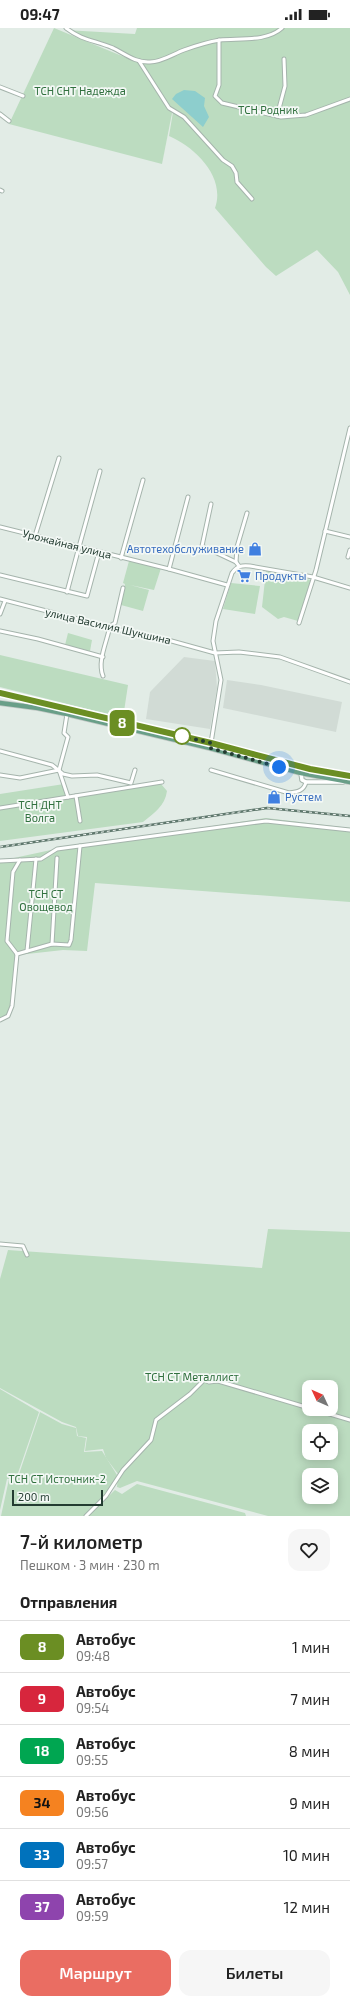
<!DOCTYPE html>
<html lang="ru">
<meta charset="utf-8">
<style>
body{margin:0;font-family:"Exo 2",sans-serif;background:#f6f6f6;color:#222;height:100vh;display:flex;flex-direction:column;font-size:15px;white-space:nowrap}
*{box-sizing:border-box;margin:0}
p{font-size:13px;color:#767676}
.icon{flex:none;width:22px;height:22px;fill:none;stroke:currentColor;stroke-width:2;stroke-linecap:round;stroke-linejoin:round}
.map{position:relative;height:1488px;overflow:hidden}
.sheet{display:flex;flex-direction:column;background:#fff;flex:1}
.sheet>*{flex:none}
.badge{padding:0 8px;border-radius:6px;font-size:14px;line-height:26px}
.needle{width:26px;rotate:314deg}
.fabs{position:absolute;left:302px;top:1352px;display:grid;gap:8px}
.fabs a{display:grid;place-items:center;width:36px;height:36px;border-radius:8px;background:#fff;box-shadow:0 2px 10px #0003;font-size:20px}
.scale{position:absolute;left:12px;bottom:10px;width:91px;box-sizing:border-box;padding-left:4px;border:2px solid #233c31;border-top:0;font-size:11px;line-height:14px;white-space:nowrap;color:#233c31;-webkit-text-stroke:3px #f3f8f5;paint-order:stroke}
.you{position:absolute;width:20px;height:20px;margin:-10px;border:3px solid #fff;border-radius:50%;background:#1a73e8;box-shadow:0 0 0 6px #1a73e833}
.map>.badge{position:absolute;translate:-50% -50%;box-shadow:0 0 0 2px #fff}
h2{padding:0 20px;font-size:15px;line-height:36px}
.round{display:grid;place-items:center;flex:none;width:42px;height:42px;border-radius:12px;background:#f6f6f6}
.overview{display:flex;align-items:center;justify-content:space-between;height:68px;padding:0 20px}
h1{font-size:19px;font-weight:600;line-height:30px}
.cta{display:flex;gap:8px;margin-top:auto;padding:8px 20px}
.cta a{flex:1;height:46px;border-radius:12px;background:#ea6d62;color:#fff;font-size:16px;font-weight:600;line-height:46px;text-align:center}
.cta a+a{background:#f6f6f6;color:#222}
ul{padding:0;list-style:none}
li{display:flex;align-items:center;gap:12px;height:52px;padding:0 20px;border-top:1px solid #e0e0e0}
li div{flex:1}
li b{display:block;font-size:15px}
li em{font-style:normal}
li .badge{min-width:44px;font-weight:700;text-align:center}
.status{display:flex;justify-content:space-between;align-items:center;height:28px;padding:0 20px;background:#fff;direction:ltr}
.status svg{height:11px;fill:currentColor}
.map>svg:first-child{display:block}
</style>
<div class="status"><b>09:47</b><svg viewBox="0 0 49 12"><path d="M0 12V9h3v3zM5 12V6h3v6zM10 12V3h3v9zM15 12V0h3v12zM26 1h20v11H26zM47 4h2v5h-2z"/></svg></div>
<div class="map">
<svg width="350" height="1488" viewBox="0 0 350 1488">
<rect width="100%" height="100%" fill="#e2ece6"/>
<g fill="#d1dbd5">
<polygon points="184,629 215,633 217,660 210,701 146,691 150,664"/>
<polygon points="227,652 261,657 342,674 336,704 223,680"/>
</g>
<g fill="#bcdcc0" fill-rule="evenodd">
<polygon points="54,0 139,35 172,85 162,136 9,96"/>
<path d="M 137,0 L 350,0 L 350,267 L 338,244 L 317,222 L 276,248 L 266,239 L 215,180 C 226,149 195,119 169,108 L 173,84 L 142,35 L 65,2 L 135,6 Z"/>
<polygon points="129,533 161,540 154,562 130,557 149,562 143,583 121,577 125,556 123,555"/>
<polygon points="266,543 311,552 298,593 284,589 278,591 262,579"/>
<polygon points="231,555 260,558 255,586 223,581"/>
<polygon points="68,605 92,612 90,623 65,617"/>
<polygon points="0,627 128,657 123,690 0,659"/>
<path d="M 64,756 L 67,771 L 161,756 L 167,763 C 165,778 154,785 143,794 L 0,813 L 0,766 Z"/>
<polygon points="266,790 350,800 350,874 95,855 87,923 63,922 18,927 12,983 10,988 0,993 0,833 51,822"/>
<path d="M 268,1201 L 350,1204 L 350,1488 L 268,1488 L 137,1453 L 120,1460 L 117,1459 L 118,1446 L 106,1430 L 103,1421 L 85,1423 L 87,1409 L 78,1408 L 76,1399 L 62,1394 L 0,1360 L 0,1251 L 8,1222 L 262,1240 ZM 309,1359 L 331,1359 L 331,1381 L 309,1381 ZM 309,1403 L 331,1403 L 331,1425 L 309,1425 ZM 309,1447 L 331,1447 L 331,1469 L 309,1469 Z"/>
<polygon points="0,1361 39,1384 16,1451 11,1452 17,1452 40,1384 62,1396 76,1400 77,1408 86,1410 84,1424 102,1423 117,1447 115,1453 86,1488 1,1488 9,1451 7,1451 0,1482"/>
<polygon points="137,1456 245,1485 246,1488 88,1488 115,1462 122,1466"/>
</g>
<polygon fill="#8dcecd" points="184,62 195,63 205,70 204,78 209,89 203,99 172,71 176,66"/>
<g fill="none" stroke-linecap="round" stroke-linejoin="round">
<g stroke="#a5b4ac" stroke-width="5">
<g id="minor">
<path d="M 66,0 C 83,13 94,12 113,20 C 125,26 136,35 150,34 C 162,34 173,26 184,22 C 195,18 208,14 220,12 C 239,10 267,14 282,0"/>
<polyline points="219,12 219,57 215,68 222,75 281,89 306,87 350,71"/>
<polyline points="139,33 169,80 184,89 223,132 232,138 236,145 237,154 252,171"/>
<polyline points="0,59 23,68"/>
<polyline points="0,86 9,93"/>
<polyline points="277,88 285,58 284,31"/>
<polyline points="0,162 2,163"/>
<polyline points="211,476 202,518 236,534 239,538"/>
<polyline points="0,499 169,541 227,557"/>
<polyline points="325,503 350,509"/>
<polyline points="35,508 59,430"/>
<polyline points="79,519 100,443"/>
<polyline points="348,529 350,522"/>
<polyline points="121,530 143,452"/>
<polyline points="236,534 237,519 247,485"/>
<polyline points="169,541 188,469"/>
<polyline points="0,547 87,568 99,524"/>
<polyline points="67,564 79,519"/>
<polyline points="0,571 155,611 168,612 215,625 239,624 280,629 350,654"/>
<polyline points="0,586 5,573"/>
<polyline points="299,595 316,542 350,400"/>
<polyline points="0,603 38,611 103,629"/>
<path d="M 103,648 C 97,633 107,614 110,598 L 115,595 L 123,560"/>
<polyline points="67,686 64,705 68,709 59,742 68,769"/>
<path d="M 211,715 L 221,652 L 213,613 L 216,593 L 232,545 C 237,538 242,537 250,538 L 313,549 L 350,560"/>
<polyline points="0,723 52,737 63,746 72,748 97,747 131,755 135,742"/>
<path d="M 211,742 L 289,765 C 297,764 304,763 306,754"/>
<polyline points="0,747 20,750 59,742"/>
<polyline points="76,768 80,793"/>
<polyline points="0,780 162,754"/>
<polyline points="0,833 41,831 57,821 266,793 350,802"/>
<polyline points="52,916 57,830"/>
<polyline points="27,923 36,831"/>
<polyline points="17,926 52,916 69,917 71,912 80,818"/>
<polyline points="17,926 7,913 13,844 20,832"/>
<polyline points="0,992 8,988 12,978 17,926"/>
<polyline points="0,1216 23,1218 27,1227"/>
<polyline points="313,1381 350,1392"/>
<polyline points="86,1488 106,1468 123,1442 151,1412 156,1392 190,1366 204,1352 209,1354 218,1353 309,1380"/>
</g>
</g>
<g stroke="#a5b4ac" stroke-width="5.5">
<polyline id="tertiary" points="301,745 302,752 306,754 343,754"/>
</g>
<g stroke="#c1c8c5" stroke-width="6">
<g id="primary">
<polyline points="0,665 211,715 310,741 350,748"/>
<polyline points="0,675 38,680 67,686 210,720 301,745 350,754"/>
</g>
</g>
<use href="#minor" stroke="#fff" stroke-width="3"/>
<use href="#tertiary" stroke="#fff" stroke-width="3.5"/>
<use href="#primary" stroke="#699f88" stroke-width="4.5"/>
<g stroke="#5e776c" stroke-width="2.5">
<polyline id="rail" points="0,819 267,780 350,788"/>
</g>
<use href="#rail" stroke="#f3f8f5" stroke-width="1" stroke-dasharray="3" stroke-linecap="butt"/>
</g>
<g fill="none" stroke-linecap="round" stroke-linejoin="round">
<g stroke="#fff" stroke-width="9">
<polyline id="line" points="0,665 211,715 310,741 350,748"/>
</g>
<use href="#line" stroke="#6b8e23" stroke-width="6"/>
<polyline stroke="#233c31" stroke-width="4" stroke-dasharray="0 7.2" points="182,708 211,715 210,720 279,739"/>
</g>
<defs>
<g id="shop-bare" transform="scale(1.08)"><path d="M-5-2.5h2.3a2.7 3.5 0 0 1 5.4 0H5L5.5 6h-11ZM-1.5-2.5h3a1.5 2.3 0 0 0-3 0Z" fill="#3f7fe0" stroke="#f3f8f5" stroke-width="2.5" paint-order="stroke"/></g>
<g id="supermarket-bare" transform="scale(1.08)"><path d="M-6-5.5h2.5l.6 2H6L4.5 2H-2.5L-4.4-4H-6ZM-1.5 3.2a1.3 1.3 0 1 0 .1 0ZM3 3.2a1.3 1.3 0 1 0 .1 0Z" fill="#3f7fe0" stroke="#f3f8f5" stroke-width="2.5" paint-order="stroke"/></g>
</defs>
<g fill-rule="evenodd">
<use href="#shop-bare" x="255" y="521"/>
<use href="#supermarket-bare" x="244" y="548"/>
<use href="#shop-bare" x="274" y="769"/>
</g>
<circle fill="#fff" stroke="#6b8e23" stroke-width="2" cx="182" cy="708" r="8"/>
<g text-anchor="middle" stroke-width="3.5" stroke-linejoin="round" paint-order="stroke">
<g font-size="11" fill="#30703e" stroke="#f3f8f5">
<text x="80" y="67">ТСН СНТ Надежда</text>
<text x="268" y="86">ТСН Родник</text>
<text x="40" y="781">ТСН ДНТ<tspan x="40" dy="13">Волга</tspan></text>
<text x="46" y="870">ТСН СТ<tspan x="46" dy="13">Овощевод</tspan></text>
<text x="192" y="1353">ТСН СТ Металлист</text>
<text x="57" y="1455">ТСН СТ Источник-2</text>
</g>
<g font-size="11" fill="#233c31" stroke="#f3f8f5">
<text transform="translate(67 516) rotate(14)" y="4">Урожайная улица</text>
<text transform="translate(108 598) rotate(13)" y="4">улица Василия Шукшина</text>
</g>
<g font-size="11" fill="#366cbe" stroke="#f3f8f5" text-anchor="start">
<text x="244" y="525" text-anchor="end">Автотехобслуживание</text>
<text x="255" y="552">Продукты</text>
<text x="285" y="773">Рустем</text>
</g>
</g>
</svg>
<div class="fabs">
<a><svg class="needle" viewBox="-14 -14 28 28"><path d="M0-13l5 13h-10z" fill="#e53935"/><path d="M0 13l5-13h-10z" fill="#767676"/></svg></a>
<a><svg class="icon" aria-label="locate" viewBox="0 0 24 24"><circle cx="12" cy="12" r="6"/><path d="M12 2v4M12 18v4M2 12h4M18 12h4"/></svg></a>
<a><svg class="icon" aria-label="layers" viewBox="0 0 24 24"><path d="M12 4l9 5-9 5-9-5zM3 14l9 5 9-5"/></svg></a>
</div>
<div class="scale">200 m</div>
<div class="you" style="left:279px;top:739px"></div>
<b class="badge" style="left:122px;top:695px;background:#6b8e23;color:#fff">8</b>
</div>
<section class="sheet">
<div class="overview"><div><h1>7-й километр</h1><p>Пешком · 3 мин · 230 m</p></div><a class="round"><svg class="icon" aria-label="heart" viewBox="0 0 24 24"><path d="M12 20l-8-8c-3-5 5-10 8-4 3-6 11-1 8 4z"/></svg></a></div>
<h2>Отправления</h2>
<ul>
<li><span class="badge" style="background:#6b8e23;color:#fff">8</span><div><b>Автобус</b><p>09:48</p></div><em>1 мин</em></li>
<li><span class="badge" style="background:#d7263d;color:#fff">9</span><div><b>Автобус</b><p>09:54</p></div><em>7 мин</em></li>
<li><span class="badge" style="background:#00a651;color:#fff">18</span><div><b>Автобус</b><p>09:55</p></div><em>8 мин</em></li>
<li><span class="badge" style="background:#f58220;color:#111">34</span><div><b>Автобус</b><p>09:56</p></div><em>9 мин</em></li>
<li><span class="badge" style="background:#0072bc;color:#fff">33</span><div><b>Автобус</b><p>09:57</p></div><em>10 мин</em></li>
<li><span class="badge" style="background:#8e44ad;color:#fff">37</span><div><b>Автобус</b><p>09:59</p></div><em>12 мин</em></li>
</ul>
<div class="cta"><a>Маршрут</a><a>Билеты</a></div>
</section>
